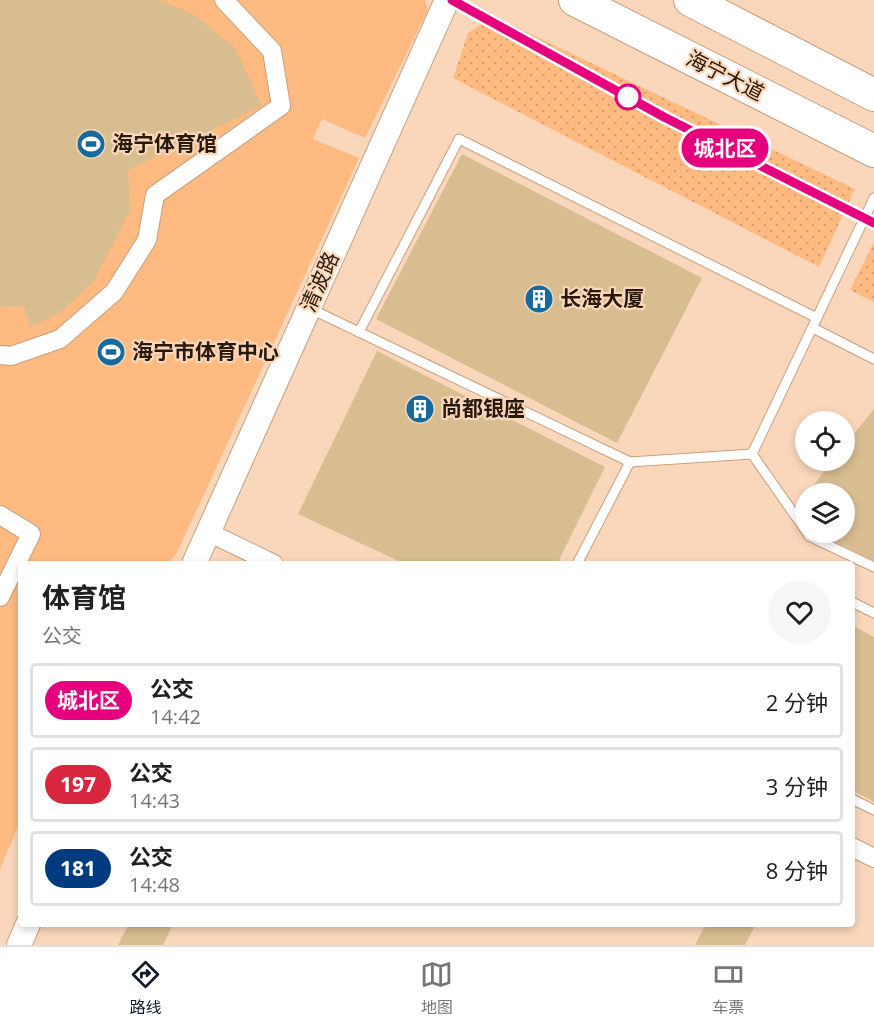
<!DOCTYPE html>
<html lang="zh">
<meta charset="utf-8">
<style>
body{margin:0;font-family:"Open Sans","Noto Sans SC",sans-serif;background:#f6f6f6;color:#202124;height:100vh;display:flex;flex-direction:column;font-size:22px;white-space:nowrap}
*{box-sizing:border-box;margin:0}
p{font-size:20px;color:#757577}
.icon{flex:none;width:33px;height:33px;fill:none;stroke:currentColor;stroke-width:2;stroke-linecap:round;stroke-linejoin:round}
.map{position:relative;flex:1;overflow:hidden}
.side{position:absolute;left:18px;top:561px;width:837px;height:366px;display:flex;flex-direction:column;background:#fff;border-radius:6px;box-shadow:0 3px 9px #0003}
.side>*{flex:none}
.badge{padding:0 12px;border-radius:20px;font-size:21px;line-height:39px}
.tools{position:absolute;left:795px;top:411px;display:grid;gap:12px}
.tools a{display:grid;place-items:center;width:60px;height:60px;border-radius:50%;background:#fff;box-shadow:0 3px 9px #0003;font-size:30px}
.map>.badge{position:absolute;translate:-50% -50%;box-shadow:0 0 0 3px #fff}
.round{display:grid;place-items:center;flex:none;width:63px;height:63px;border-radius:32px;background:#f6f6f6}
.overview{display:flex;align-items:center;justify-content:space-between;height:102px;padding:0 24px}
h1{font-size:28px;font-weight:700;line-height:45px}
ul{padding:0;list-style:none}
li{display:flex;align-items:center;gap:18px;height:75px;margin:0 12px 9px;padding:0 12px;border:3px solid #e0e0e0;border-radius:6px}
li div{flex:1}
li b{display:block;font-size:22px}
li em{font-style:normal}
li .badge{min-width:66px;font-weight:700;text-align:center}
.dock{display:flex;justify-content:space-around;align-items:center;height:84px;border-top:2px solid #e0e0e0;background:#fff;font-size:16px;color:#757577}
.dock a{display:grid;justify-items:center;gap:3px}
.dock .selected{color:#111827}
.map>svg:first-child{display:block}
</style>
<div class="map">
<svg width="874" height="945" viewBox="0 0 874 945">
<defs>
<pattern id="park-dots" width="8" height="8" patternUnits="userSpaceOnUse" patternTransform="scale(1.5)"><rect width="8" height="8" fill="#feba80"/><path d="M2 2h.1M6 6h.1" fill="none" stroke="#da9f6d" stroke-width="1.8" stroke-linecap="round"/></pattern>
</defs>
<rect width="100%" height="100%" fill="#fad7bb"/>
<g fill="url(#park-dots)">
<polygon points="493,16 855,189 819,267 453,78 468,33"/>
<polygon points="874,242 874,302 850,290"/>
</g>
<polygon fill="#feba80" points="0,0 425,0 428,10 365,138 322,119 313,139 359,158 176,555 166,564 21,564 21,820 0,869"/>
<g fill="#d8bd90">
<polygon points="0,0 160,0 193,14 235,48 262,106 128,170 130,211 93,282 60,313 31,327 23,306 0,307"/>
<polygon points="462,154 702,278 617,443 376,319"/>
<polygon points="377,351 605,467 557,564 405,564 298,514"/>
<polygon points="874,409 874,561 829,539 825,532 844,532 844,494 807,494 833,460 844,460 844,446"/>
<polygon points="852,625 874,637 874,802 852,790"/>
<polygon points="129,924 173,924 163,945 118,945"/>
<polygon points="706,924 756,924 745,945 695,945"/>
</g>
<g fill="none" stroke-linecap="round" stroke-linejoin="round">
<g stroke="#c89f7d" stroke-width="11">
<g id="lane">
<polyline points="311,309 630,462 752,454 806,531"/>
<polyline points="813,328 874,359"/>
<polyline points="359,332 459,139 817,318"/>
<polyline points="752,454 874,198"/>
<polyline points="807,532 809,536 874,567"/>
<polyline points="577,564 630,462"/>
<polyline points="852,602 874,613"/>
<polyline points="852,799 874,810"/>
</g>
</g>
<g stroke="#c89f7d" stroke-width="20">
<g id="street">
<polyline points="0,355 11,356 60,339 114,292 147,240 155,195 281,106 272,51 224,0"/>
<polyline points="0,515 31,534 0,597"/>
<polyline points="208,532 274,564"/>
<polyline points="852,847 874,858"/>
</g>
</g>
<g stroke="#c89f7d" stroke-width="26">
<g id="secondary">
<polyline points="194,564 447,0"/>
<polyline points="19,945 28,924"/>
</g>
</g>
<g stroke="#c89f7d" stroke-width="34">
<g id="highway">
<polyline points="575,0 874,151"/>
<polyline points="690,0 874,95"/>
</g>
</g>
<use href="#lane" stroke="#fff" stroke-width="9"/>
<use href="#street" stroke="#fff" stroke-width="18"/>
<use href="#secondary" stroke="#fff" stroke-width="24"/>
<use href="#highway" stroke="#fff" stroke-width="32"/>
</g>
<g fill="none" stroke-linecap="round" stroke-linejoin="round">
<g stroke="#fff" stroke-width="14">
<polyline id="line" points="452,0 664,117 874,223"/>
</g>
<use href="#line" stroke="#e6007e" stroke-width="9"/>
</g>
<defs>
<g id="stadium-disc" transform="scale(1.5)"><circle r="9.5" fill="#176b9c" stroke="#fad7bb"/><path d="M0-5a6.5 5 0 1 0 0 10a6.5 5 0 1 0 0-10ZM-3.5-1.8h7v3.6h-7Z" fill="#fff"/></g>
<g id="building-disc" transform="scale(1.5)"><circle r="9.5" fill="#176b9c" stroke="#fad7bb"/><path d="M-4-6H4V6H1V3H-1V6H-4ZM-2.5-4.3h1.7v1.8h-1.7ZM.8-4.3h1.7v1.8H.8ZM-2.5-1h1.7V.8h-1.7ZM.8-1h1.7V.8H.8Z" fill="#fff"/></g>
</defs>
<g fill-rule="evenodd">
<use href="#stadium-disc" x="91" y="144"/>
<use href="#building-disc" x="539" y="299"/>
<use href="#stadium-disc" x="111" y="352"/>
<use href="#building-disc" x="420" y="409"/>
</g>
<circle fill="#fff" stroke="#e6007e" stroke-width="3" cx="628" cy="97" r="12"/>
<g text-anchor="middle" stroke-width="4.5" stroke-linejoin="round" paint-order="stroke">
<g font-size="21" fill="#28190b" stroke="#fad7bb">
<text transform="translate(725 76) rotate(27)" y="7">海宁大道</text>
<text transform="translate(320 282) rotate(-66)" y="7">清波路</text>
</g>
<g font-size="21" font-weight="bold" fill="#28190b" stroke="#fad7bb" text-anchor="start">
<text x="112" y="151">海宁体育馆</text>
<text x="560" y="306">长海大厦</text>
<text x="132" y="359">海宁市体育中心</text>
<text x="441" y="416">尚都银座</text>
</g>
</g>
</svg>
<div class="tools">
<a><svg class="icon" aria-label="locate" viewBox="0 0 24 24"><circle cx="12" cy="12" r="6"/><path d="M12 2v4M12 18v4M2 12h4M18 12h4"/></svg></a>
<a><svg class="icon" aria-label="layers" viewBox="0 0 24 24"><path d="M12 4l9 5-9 5-9-5zM3 14l9 5 9-5"/></svg></a>
</div>
<b class="badge" style="left:725px;top:148px;background:#e6007e;color:#fff">城北区</b>
<section class="side">
<div class="overview"><div><h1>体育馆</h1><p>公交</p></div><a class="round"><svg class="icon" aria-label="heart" viewBox="0 0 24 24"><path d="M12 20l-8-8c-3-5 5-10 8-4 3-6 11-1 8 4z"/></svg></a></div>
<ul>
<li><span class="badge" style="background:#e6007e;color:#fff">城北区</span><div><b>公交</b><p>14:42</p></div><em>2 分钟</em></li>
<li><span class="badge" style="background:#d7263d;color:#fff">197</span><div><b>公交</b><p>14:43</p></div><em>3 分钟</em></li>
<li><span class="badge" style="background:#003b80;color:#fff">181</span><div><b>公交</b><p>14:48</p></div><em>8 分钟</em></li>
</ul>
</section>
</div>
<nav class="dock">
<a class="selected"><svg class="icon" aria-label="directions" viewBox="0 0 24 24"><path d="M12 3l9 9-9 9-9-9zM9 14v-3h6M13 9l2 2-2 2"/></svg>路线</a>
<a><svg class="icon" aria-label="map" viewBox="0 0 24 24"><path d="M3 6l6-2 6 2 6-2v14l-6 2-6-2-6 2zM9 4v14M15 6v14"/></svg>地图</a>
<a><svg class="icon" aria-label="tickets" viewBox="0 0 24 24"><path d="M3 7h18v10H3zM15 7v10"/></svg>车票</a>
</nav>
